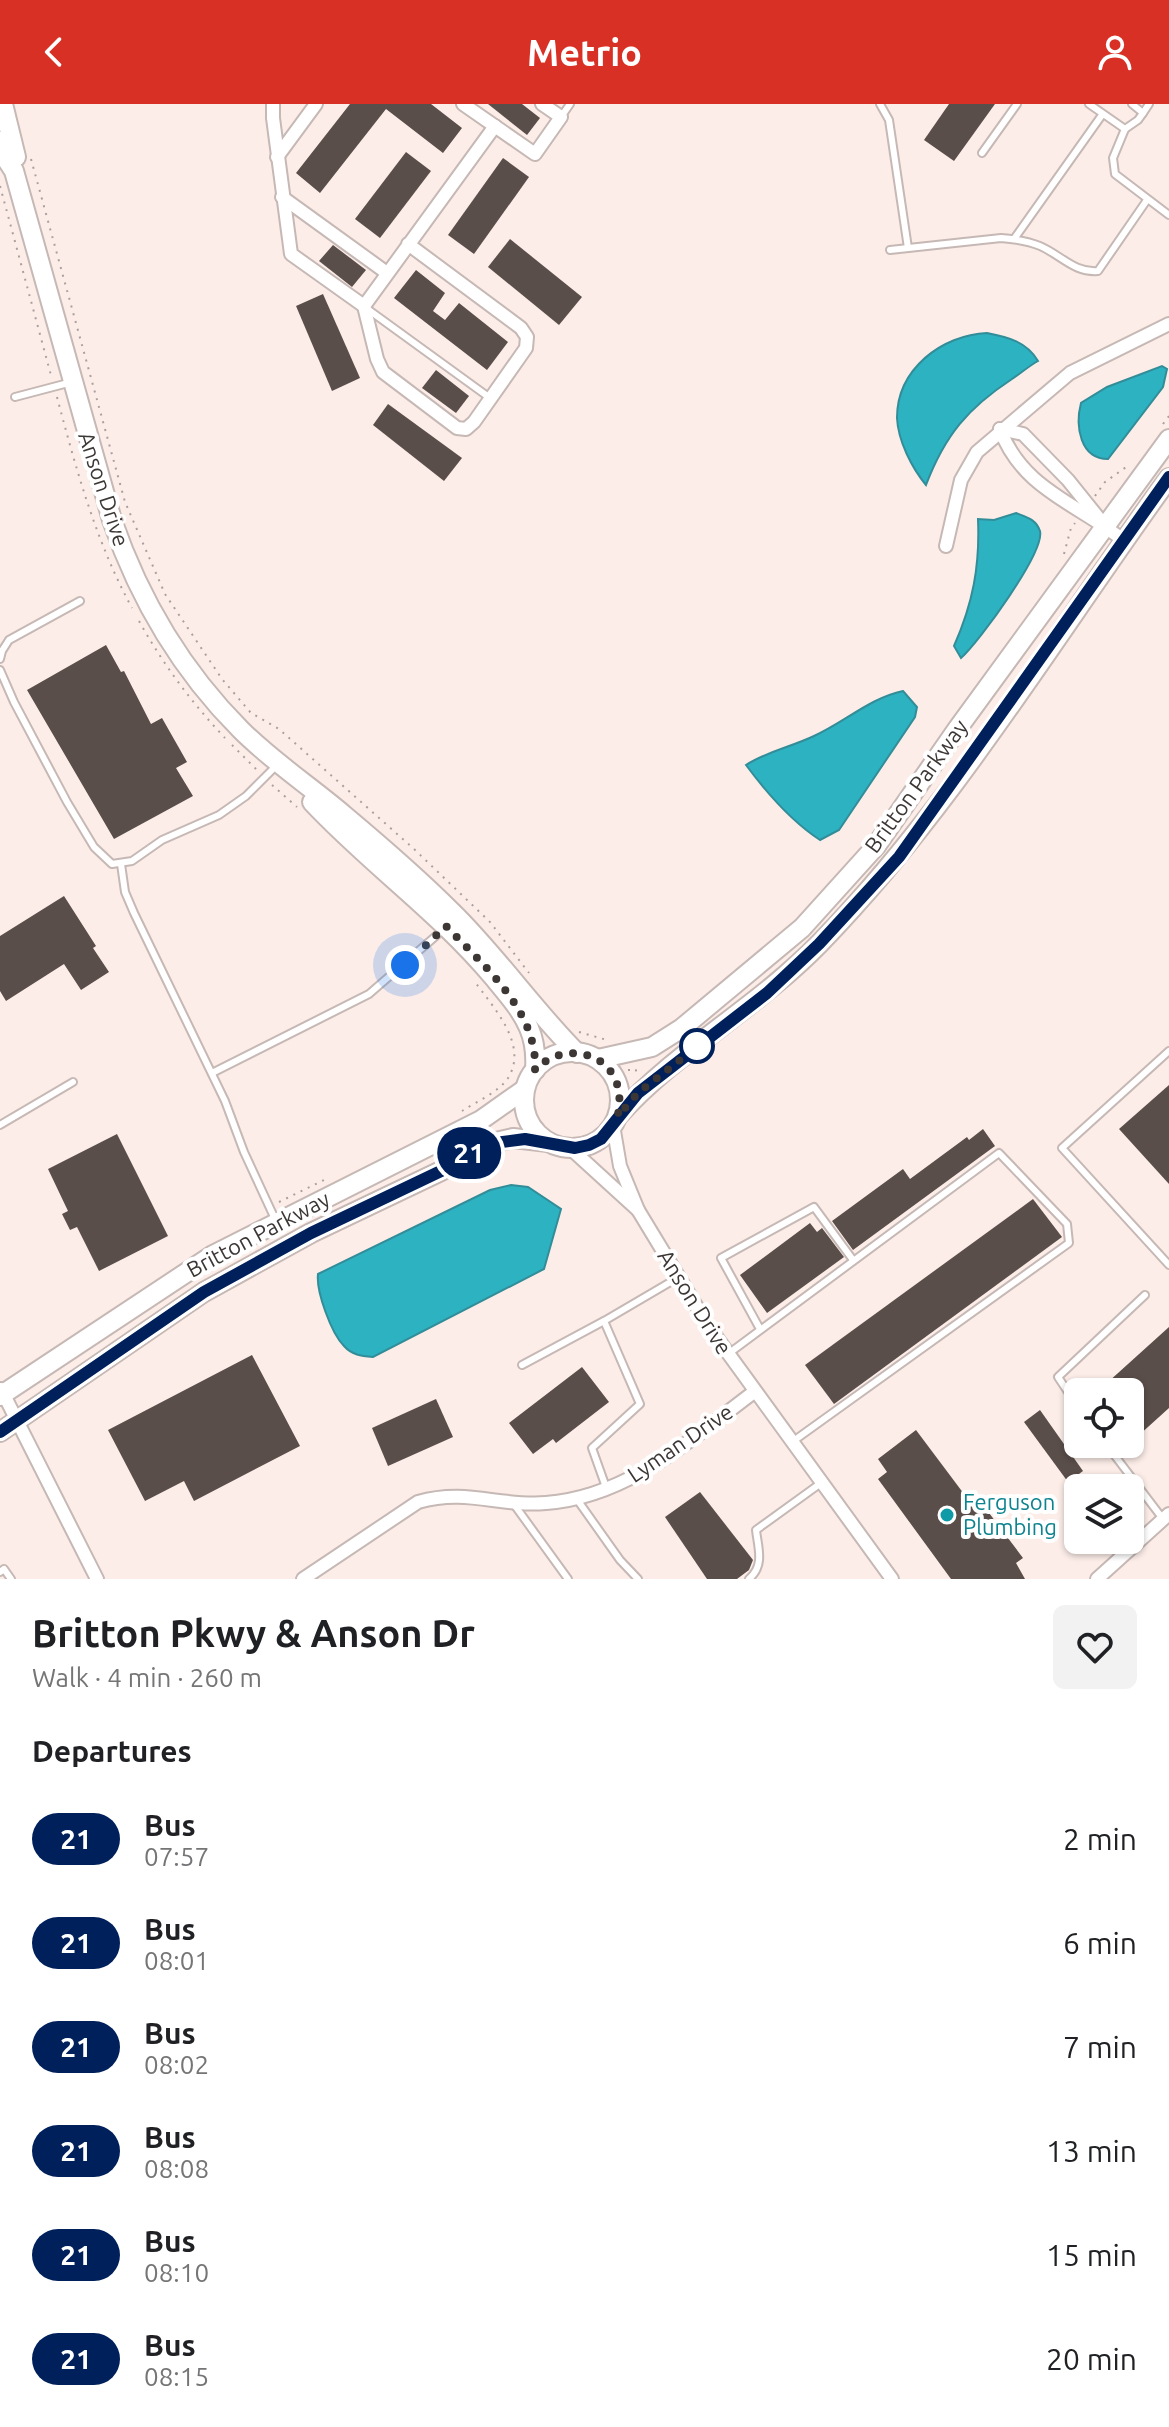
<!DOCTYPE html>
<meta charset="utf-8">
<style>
body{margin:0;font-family:Ubuntu,sans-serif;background:#f2f2f2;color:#202124;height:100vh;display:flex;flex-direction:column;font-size:30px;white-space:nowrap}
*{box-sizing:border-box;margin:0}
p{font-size:26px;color:#757577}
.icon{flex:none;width:44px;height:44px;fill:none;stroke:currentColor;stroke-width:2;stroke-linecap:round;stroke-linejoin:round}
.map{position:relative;height:1475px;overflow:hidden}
.sheet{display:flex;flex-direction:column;background:#fff;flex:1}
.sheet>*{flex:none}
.badge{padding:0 16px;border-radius:26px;font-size:28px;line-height:52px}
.tools{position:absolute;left:1064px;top:1274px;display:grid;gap:16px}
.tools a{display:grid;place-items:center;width:80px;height:80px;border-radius:12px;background:#fff;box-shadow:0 2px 6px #0004;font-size:40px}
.you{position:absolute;width:40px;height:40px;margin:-20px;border:6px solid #fff;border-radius:50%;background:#1a73e8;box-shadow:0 0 0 12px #1a73e833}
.map>.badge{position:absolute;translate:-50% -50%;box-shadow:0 0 0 4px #fff}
h2{padding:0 32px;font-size:30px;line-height:72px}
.round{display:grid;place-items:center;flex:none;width:84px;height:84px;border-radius:12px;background:#f2f2f2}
.head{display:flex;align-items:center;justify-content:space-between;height:136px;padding:0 32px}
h1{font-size:38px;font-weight:600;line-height:60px}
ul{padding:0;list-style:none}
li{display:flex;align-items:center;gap:24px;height:104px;padding:0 32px}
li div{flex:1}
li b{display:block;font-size:30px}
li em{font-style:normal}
li .badge{min-width:88px;font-weight:700;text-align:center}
header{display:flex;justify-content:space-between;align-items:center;height:104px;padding:0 32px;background:#d93025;color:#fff;font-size:36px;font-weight:600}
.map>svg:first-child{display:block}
</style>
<header><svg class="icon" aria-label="back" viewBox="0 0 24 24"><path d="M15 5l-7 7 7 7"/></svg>Metrio<svg class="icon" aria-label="person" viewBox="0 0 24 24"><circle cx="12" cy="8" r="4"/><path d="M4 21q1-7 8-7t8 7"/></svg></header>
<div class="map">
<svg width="1169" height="1475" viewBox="0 0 1169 1475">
<rect width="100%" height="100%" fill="#fcede8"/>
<g fill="#2db2c2" stroke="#328d98" stroke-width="2">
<path d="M 987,229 C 1008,233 1027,238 1038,257 C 1029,262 1021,269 1012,275 C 968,304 945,331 926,381 C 912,364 898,337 897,314 C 897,265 942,231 987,229 Z"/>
<path d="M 1162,262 L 1167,265 L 1163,283 L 1108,355 C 1080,355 1075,322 1081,299 L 1107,283 Z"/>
<path d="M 1016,409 C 1026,413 1036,415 1040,427 C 1045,448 979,538 961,554 L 954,542 C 973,499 980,462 978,415 L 994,416 Z"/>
<path d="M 903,587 L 917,603 L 915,613 L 839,726 L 820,736 C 791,717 766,688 746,661 C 768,647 791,643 814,632 C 845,618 870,594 903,587 Z"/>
<path d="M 511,1081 L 528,1083 L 561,1105 L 544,1165 L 373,1253 C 361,1252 352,1251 344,1242 C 331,1229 316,1187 318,1170 L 490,1086 Z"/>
</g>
<g fill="#5a4e4a">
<polygon points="350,0 431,0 462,24 443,49 386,5 320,89 296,69"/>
<polygon points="488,0 522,0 540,14 527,31"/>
<polygon points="949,0 995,0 954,57 924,36"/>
<polygon points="406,48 431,67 380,134 355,115"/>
<polygon points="503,54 529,73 474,150 448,131"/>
<polygon points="510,135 582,193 559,221 488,163"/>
<polygon points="333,141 366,166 352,183 319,157"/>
<polygon points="416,166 445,189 433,207 445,216 459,199 508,238 487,266 394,194"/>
<polygon points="323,190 360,274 332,287 296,202"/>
<polygon points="436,266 469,292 456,309 422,284"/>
<polygon points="388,300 462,354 444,377 373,321"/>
<polygon points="106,541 121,568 124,567 151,620 162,614 187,658 176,664 193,692 114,735 27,586"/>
<polygon points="64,792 96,842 93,844 109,868 81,886 64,860 6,897 0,887 0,832"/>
<polygon points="1169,981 1169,1080 1119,1025"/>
<polygon points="983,1025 995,1042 853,1146 832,1117 903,1065 910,1075 967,1033 969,1036"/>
<polygon points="117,1030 168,1132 99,1167 77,1123 70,1126 62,1110 68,1107 48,1065"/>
<polygon points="1033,1095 1062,1133 834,1300 805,1261"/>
<polygon points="810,1119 817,1128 822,1124 844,1153 767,1209 740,1171"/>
<polygon points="1169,1223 1169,1304 1138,1332 1130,1323 1130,1288 1097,1288"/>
<polygon points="252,1251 300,1342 194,1397 184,1377 145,1397 108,1326"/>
<polygon points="582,1263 609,1298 556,1339 553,1335 533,1350 509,1319"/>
<polygon points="436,1295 453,1333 388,1362 372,1324"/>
<polygon points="1040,1306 1083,1367 1068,1378 1024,1318"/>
<polygon points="916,1326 967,1394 974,1389 1023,1454 1016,1459 1025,1475 951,1475 878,1375 887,1368 878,1355"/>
<polygon points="700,1388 753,1456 749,1466 737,1475 707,1475 665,1413"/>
</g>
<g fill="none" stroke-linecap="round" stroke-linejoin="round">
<g stroke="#c6b8b4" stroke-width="10">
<g id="lane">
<polyline points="880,0 889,16 908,144"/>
<polyline points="1089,0 1125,25 1138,16 1143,9"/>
<polyline points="1132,0 1143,9 1149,0"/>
<polyline points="561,13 570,0"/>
<polyline points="1125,25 1113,54 1115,70 1169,111"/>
<polyline points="982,49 1017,0"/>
<polyline points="1014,135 1102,11"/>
<path d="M 890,146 L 1001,134 C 1014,135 1028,137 1040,142 C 1061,151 1074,169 1098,167 L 1147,96"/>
<polyline points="366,204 490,294"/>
<polyline points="15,293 72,278"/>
<polyline points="0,555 2,547 9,536 80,497"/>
<polyline points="0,566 14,598 67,698 94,743 112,760 132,757 162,736 219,711 246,692 276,662"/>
<polyline points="121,760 125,788 134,809 225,997 244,1048 275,1115"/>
<polyline points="1169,947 1062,1044 1169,1161"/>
<polyline points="212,969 369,890 445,824"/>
<polyline points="0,1021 73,978"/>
<polyline points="760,1225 721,1154 814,1103 853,1156"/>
<polyline points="728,1250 999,1049 1067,1120 1069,1139 792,1338"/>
<polyline points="522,1261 604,1217"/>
<polyline points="1078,1303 1058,1273 1145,1191"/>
<polyline points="1106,1340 1163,1415"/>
<polyline points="607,1386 592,1344 640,1300 604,1217 679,1173"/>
<polyline points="576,1394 620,1456 638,1475"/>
<polyline points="513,1399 568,1475"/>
<polyline points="0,1468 4,1465 11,1475"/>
<path d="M 749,1475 C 765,1461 758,1444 756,1426 L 821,1379"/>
</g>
</g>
<g stroke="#c6b8b4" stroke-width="16">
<g id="street">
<polyline points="273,0 273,14 291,150 364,202"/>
<polyline points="463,0 535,50 561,13 542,0"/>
<polyline points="277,53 316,0"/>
<polyline points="282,93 387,169"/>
<polyline points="408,140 521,224 527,233 526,244 474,318 466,325 457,324 383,268 377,255 364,202 495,22"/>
<path d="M 1000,325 C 1022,385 1078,400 1123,436"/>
<polyline points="1000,325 1023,330 1068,376 1101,417"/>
<polyline points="946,442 961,376 977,348 1070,269 1169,220"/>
<polyline points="613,1021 620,1062 638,1106 709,1223 892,1475"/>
<polyline points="570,1044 638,1106"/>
<polyline points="1,1285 97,1475"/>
<path d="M 303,1475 L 418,1398 C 468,1384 498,1403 546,1399 C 628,1393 691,1335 754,1288"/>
<polyline points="1097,1475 1169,1410"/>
</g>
</g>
<g stroke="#c6b8b4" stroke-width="22">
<g id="secondary">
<polyline points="3,0 16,53"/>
<path d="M 0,37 L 3,50 L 14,67 L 112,416 C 139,494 182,567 241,626 C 273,658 310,682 344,711 C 381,742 418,774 452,808 C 497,852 533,905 577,949"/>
<path d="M 312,698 C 370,760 439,808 494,874 C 506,889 521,905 529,924 C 535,938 536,952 535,966"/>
<circle cx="572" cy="996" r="48"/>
<polyline points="598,955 652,943 682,924 802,824 876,742 958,624 1169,335"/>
<path d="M 618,1012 C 677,946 758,903 820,839 C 953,702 1057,528 1169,374"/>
<polyline points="0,1292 213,1151 481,1016 525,985"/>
<polyline points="0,1328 204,1188 311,1129 441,1067 487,1040 513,1034 548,1038"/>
</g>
</g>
<g stroke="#aba09d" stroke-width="2" stroke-dasharray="2 6" stroke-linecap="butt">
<polyline points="31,55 125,398 165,490 222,575 251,609 279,625 414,745 490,818 529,869"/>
<polyline points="0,82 52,275"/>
<path d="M 57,293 C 76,365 96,438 132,504"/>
<polyline points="1163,320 1169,312"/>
<polyline points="1095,392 1105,378 1129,361"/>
<polyline points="1064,450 1071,424 1075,419"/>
<path d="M 139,517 C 163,560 191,598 225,634"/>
<polyline points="232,641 259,668"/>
<polyline points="272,681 297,703"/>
<polyline points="579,928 607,936"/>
<polyline points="629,965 629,967 640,966"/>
<path d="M 462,1007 C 476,998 499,988 508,974 C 529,941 493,903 475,878"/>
<polyline points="279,1098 324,1076"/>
</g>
<use href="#lane" stroke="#fff" stroke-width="6"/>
<use href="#street" stroke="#fff" stroke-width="12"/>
<use href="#secondary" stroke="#fff" stroke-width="18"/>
</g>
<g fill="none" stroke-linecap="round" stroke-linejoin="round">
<g stroke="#fff" stroke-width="18">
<polyline id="line" points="0,1328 204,1188 311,1129 441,1067 487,1040 525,1035 575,1044 589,1041 601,1035 638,989 767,889 819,840 899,753 1169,373"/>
</g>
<use href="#line" stroke="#00205b" stroke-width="12"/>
<path stroke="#3c3735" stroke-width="8" stroke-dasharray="0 14.4" d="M 405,861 L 446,822 C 484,862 538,907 535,966 C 559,940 605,944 617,980 C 621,991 619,1001 618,1012 L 638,989 L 708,934 L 697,942"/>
</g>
<circle fill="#fff" stroke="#00205b" stroke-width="4" cx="697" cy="942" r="16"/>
<circle fill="#0f9aa8" stroke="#fff" stroke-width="3" cx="947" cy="1411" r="8"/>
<g text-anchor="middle" stroke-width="8" stroke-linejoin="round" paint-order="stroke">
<g font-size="22" fill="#3c3735" stroke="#fff">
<text transform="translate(104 385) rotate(72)" y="8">Anson Drive</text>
<text transform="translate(916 682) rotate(-54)" y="8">Britton Parkway</text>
<text transform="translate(258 1130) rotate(-28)" y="8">Britton Parkway</text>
<text transform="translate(695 1198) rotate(58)" y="8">Anson Drive</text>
<text transform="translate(680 1339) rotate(-34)" y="8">Lyman Drive</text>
</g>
<g font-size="22" fill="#0d838f" stroke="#fff" text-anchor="start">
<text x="963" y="1406">Ferguson<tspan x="963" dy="25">Plumbing</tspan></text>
</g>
</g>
</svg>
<div class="tools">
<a><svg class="icon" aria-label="locate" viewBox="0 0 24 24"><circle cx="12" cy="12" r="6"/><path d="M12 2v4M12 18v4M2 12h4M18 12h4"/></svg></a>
<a><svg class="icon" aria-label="layers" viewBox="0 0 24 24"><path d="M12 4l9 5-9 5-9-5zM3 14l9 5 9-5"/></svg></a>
</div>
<div class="you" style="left:405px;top:861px"></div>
<b class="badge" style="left:469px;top:1049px;background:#00205b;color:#fff">21</b>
</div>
<section class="sheet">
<div class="head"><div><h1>Britton Pkwy &amp; Anson Dr</h1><p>Walk · 4 min · 260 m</p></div><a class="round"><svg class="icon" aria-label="heart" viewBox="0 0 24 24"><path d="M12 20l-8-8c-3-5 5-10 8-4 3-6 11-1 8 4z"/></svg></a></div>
<h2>Departures</h2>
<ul>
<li><span class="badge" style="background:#00205b;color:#fff">21</span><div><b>Bus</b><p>07:57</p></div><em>2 min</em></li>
<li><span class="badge" style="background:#00205b;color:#fff">21</span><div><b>Bus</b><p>08:01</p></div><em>6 min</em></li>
<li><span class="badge" style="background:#00205b;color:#fff">21</span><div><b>Bus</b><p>08:02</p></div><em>7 min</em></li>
<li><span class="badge" style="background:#00205b;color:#fff">21</span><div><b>Bus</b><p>08:08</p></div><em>13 min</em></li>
<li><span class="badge" style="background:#00205b;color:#fff">21</span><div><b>Bus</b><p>08:10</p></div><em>15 min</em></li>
<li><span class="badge" style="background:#00205b;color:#fff">21</span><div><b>Bus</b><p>08:15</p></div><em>20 min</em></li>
</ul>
</section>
